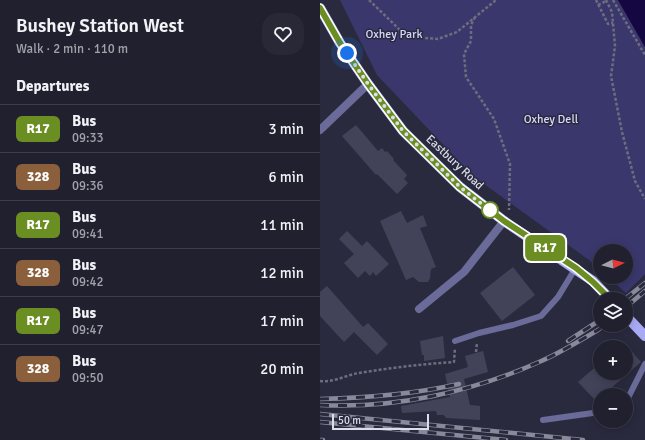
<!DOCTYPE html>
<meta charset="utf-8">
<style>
body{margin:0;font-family:Signika,sans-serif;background:#282837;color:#f1f3f6;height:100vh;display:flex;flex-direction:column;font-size:15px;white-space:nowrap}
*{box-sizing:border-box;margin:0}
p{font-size:13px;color:#a2a3aa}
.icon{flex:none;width:22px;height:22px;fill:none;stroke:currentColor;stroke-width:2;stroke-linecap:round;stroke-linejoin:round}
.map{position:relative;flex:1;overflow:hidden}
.side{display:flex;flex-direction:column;background:#20202f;width:320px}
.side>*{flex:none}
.badge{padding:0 8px;border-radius:6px;font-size:14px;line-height:26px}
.needle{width:26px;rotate:84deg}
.tools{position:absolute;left:273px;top:244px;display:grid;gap:8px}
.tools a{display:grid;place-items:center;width:40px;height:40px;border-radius:50%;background:#20202f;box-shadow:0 2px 10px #0003,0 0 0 1px #3d3e4b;font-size:20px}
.scale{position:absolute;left:12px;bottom:10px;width:97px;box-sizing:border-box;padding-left:4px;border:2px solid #dcddea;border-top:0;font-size:11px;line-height:14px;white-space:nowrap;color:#dcddea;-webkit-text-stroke:3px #2a2a3f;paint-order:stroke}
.you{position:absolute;width:20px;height:20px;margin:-10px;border:3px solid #fff;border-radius:50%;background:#1a73e8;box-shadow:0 0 0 6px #1a73e833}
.map>.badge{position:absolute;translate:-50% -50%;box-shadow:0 0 0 2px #fff}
h2{padding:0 16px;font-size:15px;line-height:36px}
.round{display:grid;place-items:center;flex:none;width:42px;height:42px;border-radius:16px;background:#282837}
.headline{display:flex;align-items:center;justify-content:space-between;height:68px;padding:0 16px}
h1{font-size:19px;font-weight:600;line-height:30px}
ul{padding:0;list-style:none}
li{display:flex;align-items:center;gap:12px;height:48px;padding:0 16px;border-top:1px solid #3d3e4b}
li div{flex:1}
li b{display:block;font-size:15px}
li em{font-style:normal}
li .badge{min-width:44px;font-weight:700;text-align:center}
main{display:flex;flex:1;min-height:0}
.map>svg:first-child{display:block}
</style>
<main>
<section class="side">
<div class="headline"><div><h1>Bushey Station West</h1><p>Walk · 2 min · 110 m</p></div><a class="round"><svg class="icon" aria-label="heart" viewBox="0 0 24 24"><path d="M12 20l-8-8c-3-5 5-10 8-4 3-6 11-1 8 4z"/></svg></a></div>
<h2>Departures</h2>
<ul>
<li><span class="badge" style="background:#6b8e23;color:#fff">R17</span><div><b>Bus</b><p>09:33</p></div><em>3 min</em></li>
<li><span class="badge" style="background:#8b5e3c;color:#fff">328</span><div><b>Bus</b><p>09:36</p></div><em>6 min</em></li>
<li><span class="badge" style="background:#6b8e23;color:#fff">R17</span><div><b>Bus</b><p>09:41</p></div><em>11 min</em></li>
<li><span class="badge" style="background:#8b5e3c;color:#fff">328</span><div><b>Bus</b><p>09:42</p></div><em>12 min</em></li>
<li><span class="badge" style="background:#6b8e23;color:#fff">R17</span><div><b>Bus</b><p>09:47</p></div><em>17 min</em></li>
<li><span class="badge" style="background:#8b5e3c;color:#fff">328</span><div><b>Bus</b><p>09:50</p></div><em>20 min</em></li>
</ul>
</section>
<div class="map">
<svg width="325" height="440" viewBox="0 0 325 440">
<rect width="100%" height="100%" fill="#2a2a3f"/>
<polygon fill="#3a376d" points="20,0 298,0 325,47 325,274 306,293 288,277 306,277 306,251 280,251 280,270 269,260 153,176 57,75"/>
<polygon fill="#150842" points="298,0 325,0 325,47"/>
<g fill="#424359">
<polygon points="36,125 58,151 62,148 65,152 67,151 74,159 73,160 87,175 84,179 88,183 77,194 57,174 56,175 22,136"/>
<polygon points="81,211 87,223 103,215 107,226 100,228 116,267 111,269 110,278 108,282 99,282 93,277 86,280 60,221"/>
<polygon points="27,231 42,246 47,241 69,264 56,276 53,272 50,276 45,271 38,278 24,263 34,254 19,239"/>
<polygon points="193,267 215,295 182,321 160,293"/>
<polygon points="7,286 43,327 48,323 68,344 57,355 34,332 24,342 0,316 0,292"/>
<polygon points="123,336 125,358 104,361 104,355 102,355 100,341"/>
<polygon points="306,345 321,362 283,395 280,395 280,397 276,401 258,382 280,363 280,373 306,373"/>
<polygon points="163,351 168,372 144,379 150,405 160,406 160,420 126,418 124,415 117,415 116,411 82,413 81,406 130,397 125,374 148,367 145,356"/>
</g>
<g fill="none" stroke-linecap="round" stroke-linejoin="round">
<g stroke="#6d6d7f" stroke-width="2.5" stroke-dasharray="3 2" stroke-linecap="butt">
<polyline points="49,0 80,30 94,37 118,39 137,32 176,0"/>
<polyline points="276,0 288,24 293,23"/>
<polyline points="286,0 292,12 295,46 291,76 302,132 315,181 325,199"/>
<polyline points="293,0 325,55"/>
<polyline points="278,5 286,1"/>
<polyline points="155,17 151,25 151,41 144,54 146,77 174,119 190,164 189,210"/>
<polyline points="156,352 157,343"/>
<path d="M 0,381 C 13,383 26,375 39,373 C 70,368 102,364 134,362 L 135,348"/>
</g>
<g stroke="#6a6b99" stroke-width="6">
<polyline points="135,341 159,333 193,325 221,316 238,297 255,269"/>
<polyline points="306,402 325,364"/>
<polyline points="223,420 280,412"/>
</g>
<g stroke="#6a6b99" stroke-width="8">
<polyline points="0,130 48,84"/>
<polyline points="99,309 144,272 184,221"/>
</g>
<g stroke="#a9aaf6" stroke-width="10">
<polyline points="0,8 20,43 48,84 83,131 140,187 184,221 255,269 273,281 290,299"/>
<polyline points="306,316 325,336"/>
</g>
<g stroke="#89899a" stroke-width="4.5">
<g id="rail">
<polyline points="305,299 325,283"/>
<polyline points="306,307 325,291"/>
<polyline points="248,341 280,320"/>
<path d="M 0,399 C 46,398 94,394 139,384"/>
<path d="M 0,405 C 74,409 152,392 219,362 C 240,353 259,341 278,330 L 285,325"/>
<polyline points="0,414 263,440"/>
<polyline points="0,422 186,440"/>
<polyline points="0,440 3,440"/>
</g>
</g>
<use href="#rail" stroke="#2a2a3f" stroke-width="3" stroke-dasharray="9" stroke-linecap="butt"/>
</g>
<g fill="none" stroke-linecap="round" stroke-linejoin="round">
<g stroke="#fff" stroke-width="9">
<polyline id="line" points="0,8 20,43 48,84 83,131 140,187 184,221 256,268 273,282 290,299"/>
</g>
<use href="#line" stroke="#6b8e23" stroke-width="6"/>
<polyline stroke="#dcddea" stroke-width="4" stroke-dasharray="0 7.2" points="27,53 48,84 83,131 140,187 173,213 170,210"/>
</g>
<circle fill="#fff" stroke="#6b8e23" stroke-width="2" cx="170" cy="210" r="8"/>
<g text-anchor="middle" stroke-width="3" stroke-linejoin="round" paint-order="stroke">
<g font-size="12" fill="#d6d7fd" stroke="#2a2a3f">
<text x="74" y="38">Oxhey Park</text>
<text x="231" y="123">Oxhey Dell</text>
</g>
<g font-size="12" fill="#dcddea" stroke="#2a2a3f">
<text transform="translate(135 162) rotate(43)" y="4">Eastbury Road</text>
</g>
</g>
</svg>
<div class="tools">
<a><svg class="needle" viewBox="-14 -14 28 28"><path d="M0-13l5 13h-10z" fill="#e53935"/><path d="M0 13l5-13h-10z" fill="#a2a3aa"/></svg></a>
<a><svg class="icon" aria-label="layers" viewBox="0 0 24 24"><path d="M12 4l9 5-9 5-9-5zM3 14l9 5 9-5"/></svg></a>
<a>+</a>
<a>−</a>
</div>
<div class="scale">50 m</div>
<div class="you" style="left:27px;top:53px"></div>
<b class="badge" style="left:225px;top:248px;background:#6b8e23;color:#fff">R17</b>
</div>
</main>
